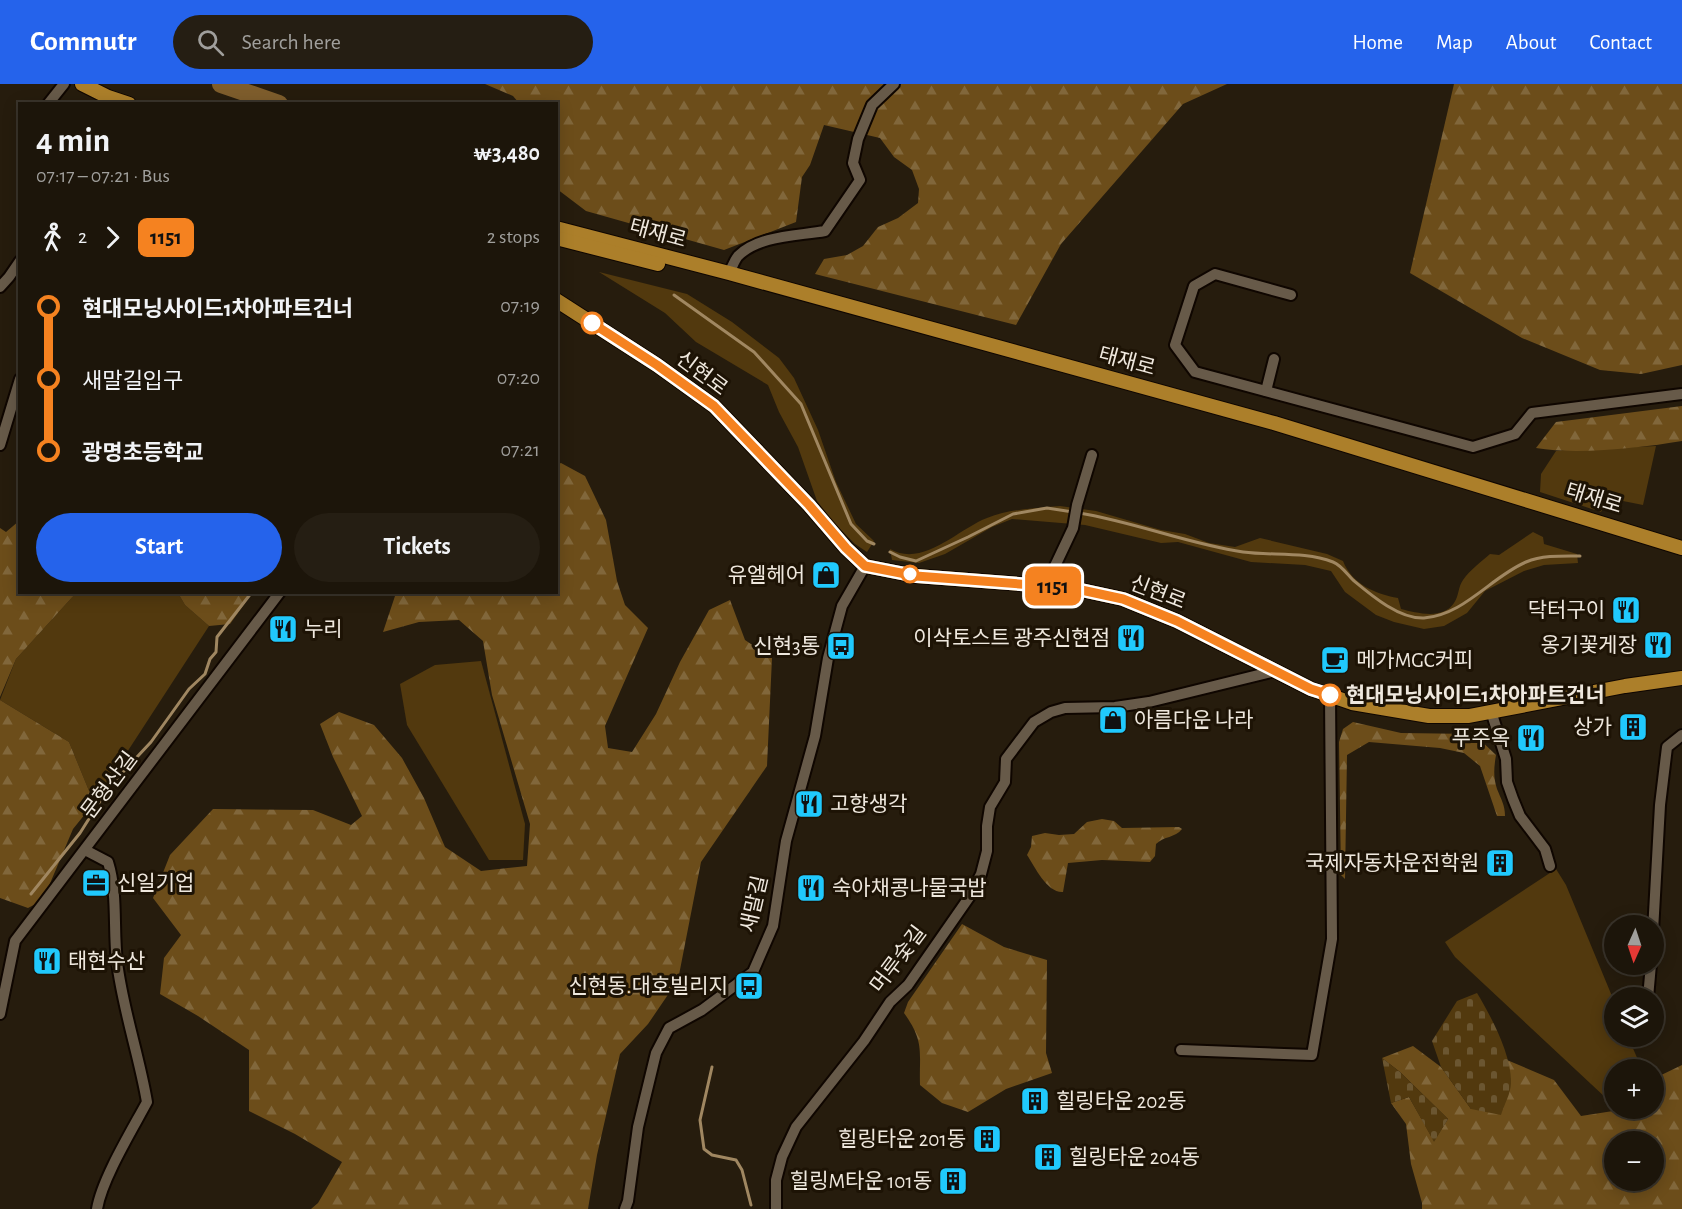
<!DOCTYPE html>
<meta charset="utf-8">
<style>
body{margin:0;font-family:"Alegreya Sans","Noto Sans KR",sans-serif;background:#251e13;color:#f1f3f6;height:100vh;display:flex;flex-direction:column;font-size:22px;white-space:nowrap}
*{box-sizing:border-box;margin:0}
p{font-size:20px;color:#a09f9c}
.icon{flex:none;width:33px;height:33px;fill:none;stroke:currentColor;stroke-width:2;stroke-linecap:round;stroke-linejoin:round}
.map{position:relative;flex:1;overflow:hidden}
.sheet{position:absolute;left:18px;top:18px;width:540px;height:492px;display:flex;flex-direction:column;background:#1c150a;border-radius:0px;box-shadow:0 3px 15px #0003,0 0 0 2px #3a342b}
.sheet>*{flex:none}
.badge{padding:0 12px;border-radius:9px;font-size:21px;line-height:39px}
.needle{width:39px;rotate:183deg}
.tools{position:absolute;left:1604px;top:831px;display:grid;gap:12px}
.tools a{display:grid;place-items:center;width:60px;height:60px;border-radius:50%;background:#1c150a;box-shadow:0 3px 15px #0003,0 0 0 2px #3a342b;font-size:30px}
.map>.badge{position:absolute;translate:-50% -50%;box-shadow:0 0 0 3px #fff}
.legs{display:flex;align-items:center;gap:9px;height:66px;padding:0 18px;font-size:20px}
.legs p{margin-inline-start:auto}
.head{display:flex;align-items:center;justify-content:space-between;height:102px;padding:0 18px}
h1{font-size:33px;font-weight:700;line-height:45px}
.action{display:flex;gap:12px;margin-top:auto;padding:12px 18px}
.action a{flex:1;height:69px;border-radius:36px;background:#2563eb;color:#fff;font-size:24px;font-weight:700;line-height:69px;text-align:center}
.action a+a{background:#251e13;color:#f1f3f6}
ul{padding:0 18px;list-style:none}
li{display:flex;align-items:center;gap:21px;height:72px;font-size:22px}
li i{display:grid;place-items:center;width:9px;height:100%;margin:0 8px;background:currentColor}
li i::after{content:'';width:15px;height:15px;margin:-8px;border:4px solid;border-radius:50%;background:#1c150a}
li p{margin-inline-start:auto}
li:first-child i{background:linear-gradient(#0000 50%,currentColor 0)}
li:last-child i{background:linear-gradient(currentColor 50%,#0000 0)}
header{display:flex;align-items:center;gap:36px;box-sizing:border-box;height:84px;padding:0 30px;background:#2563eb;color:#fff}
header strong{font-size:28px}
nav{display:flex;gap:33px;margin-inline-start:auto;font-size:21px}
.search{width:420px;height:54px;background:#251e13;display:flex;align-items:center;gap:15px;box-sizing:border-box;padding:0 21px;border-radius:33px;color:#a09f9c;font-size:22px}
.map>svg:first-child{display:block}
</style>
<header>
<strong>Commutr</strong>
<div class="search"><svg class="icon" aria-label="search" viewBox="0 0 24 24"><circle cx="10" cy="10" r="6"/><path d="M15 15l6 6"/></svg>Search here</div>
<nav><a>Home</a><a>Map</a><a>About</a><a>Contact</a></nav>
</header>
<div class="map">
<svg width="1682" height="1125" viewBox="0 0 1682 1125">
<defs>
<pattern id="forest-firs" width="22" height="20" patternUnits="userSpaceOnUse" patternTransform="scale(1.5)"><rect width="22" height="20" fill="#6c4d1a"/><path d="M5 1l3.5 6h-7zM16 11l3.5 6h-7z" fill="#81673b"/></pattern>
<pattern id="cemetery-stones" width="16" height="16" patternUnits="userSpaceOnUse" patternTransform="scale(1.5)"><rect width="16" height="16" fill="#52390e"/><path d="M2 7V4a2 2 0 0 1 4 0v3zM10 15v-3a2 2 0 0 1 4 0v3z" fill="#6b5631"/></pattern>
</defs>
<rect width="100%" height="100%" fill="#261c0d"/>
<g fill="#52390e">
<polygon points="599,188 687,210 732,238 779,274 794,294 818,346 836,398 856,440 874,457 867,468 855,460 834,439 817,417 798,363 779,328 768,301 696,258 665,229"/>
<polygon points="1656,362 1643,421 1608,414 1601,428 1540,408 1541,390 1556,367"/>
<path d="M 1060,422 L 1096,427 L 1161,446 L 1185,450 L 1209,459 L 1235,463 L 1260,454 L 1327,470 L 1343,477 C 1352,500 1375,510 1398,514 L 1401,525 C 1417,529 1443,536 1454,519 C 1459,512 1458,503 1463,496 C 1470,486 1481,478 1490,470 L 1499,471 L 1533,448 L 1543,453 L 1544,460 L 1577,470 L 1578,479 L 1544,481 L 1524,487 L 1485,507 L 1467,529 L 1444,542 L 1424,545 L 1394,538 L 1376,531 L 1345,508 L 1331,487 L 1305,481 L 1251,478 L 1178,458 L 1161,459 L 1085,441 L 1012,435 L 992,443 L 945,470 L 919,479 L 892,476 L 890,465 C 923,484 958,445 987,434 C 1010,425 1036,424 1060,422 Z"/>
<polygon points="76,509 178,509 185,521 209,542 94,719 69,658 0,616 16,575"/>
<polygon points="481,577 525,740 523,776 489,776 407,641 400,600 435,581"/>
<polygon points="1556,785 1566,801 1614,917 1614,952 1628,953 1642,985 1614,986 1614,1010 1606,1014 1455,873 1445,858"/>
</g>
<g fill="url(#forest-firs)" fill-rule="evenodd">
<polygon points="485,0 1227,0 1183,20 1061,160 1016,241 815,190 824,175 847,171 863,162 878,143 898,134 918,119 919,105 912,86 894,73 880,54 824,41 810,81 802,93 796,138 724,166 586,127 557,105 556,20 519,19 513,12"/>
<polygon points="1454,0 1682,0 1682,281 1641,290 1600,286 1522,254 1410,189"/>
<path d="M 1682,322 L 1682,357 C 1640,364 1577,371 1536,364 L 1556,338 Z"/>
<polygon points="561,379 585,392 606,436 617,497 625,521 648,544 605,642 608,664 632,668 656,630 680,578 709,526 730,516 745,556 772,574 767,682 701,778 678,896 648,940 620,970 597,1071 588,1125 311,1125 318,1119 342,1078 295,1050 249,1027 249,966 198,932 160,910 164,874 181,851 153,814 170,771 213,725 313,726 351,741 362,732 333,673 320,640 339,628 374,641 402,674 424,714 445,763 481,787 527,782 530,740 492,611 483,557 459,536 419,538 383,548 396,509 556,508 556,381"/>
<polygon points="19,437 20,508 76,509 16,575 0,613 0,444 6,448"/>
<polygon points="178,509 252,509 230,540 209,542 185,521"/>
<polygon points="0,616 69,658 94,719 73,745 43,816 28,824 0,814"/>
<path d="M 1353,638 L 1401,649 L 1474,650 L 1496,671 C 1494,683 1493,693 1497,705 C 1501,715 1505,721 1505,732 L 1497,732 L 1480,682 L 1464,669 L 1440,664 L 1369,658 L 1347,671 L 1345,795 L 1341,791 L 1339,658 L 1343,645 Z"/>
<path d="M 1102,735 L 1114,737 L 1122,744 L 1179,743 L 1182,745 C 1175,754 1164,752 1156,760 L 1155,772 L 1150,778 L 1102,776 L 1068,779 L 1063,808 C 1047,809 1035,783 1027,771 L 1031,763 L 1032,752 L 1045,749 L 1059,751 L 1074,750 L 1087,738 Z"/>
<path d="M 962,840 L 1004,863 L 1047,876 L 1046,969 L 1052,989 L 1006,1005 L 968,1028 L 942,1019 L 920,1001 C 919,968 925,958 904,929 L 908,918 Z"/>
<path d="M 1413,962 L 1441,983 L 1471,1025 L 1511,999 L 1507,976 L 1554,996 L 1581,1032 L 1626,1025 L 1653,1024 L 1653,995 L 1682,981 L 1682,1125 L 1422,1125 L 1422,1119 L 1411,1080 L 1406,1040 L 1391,1019 L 1409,1013 L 1434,1057 L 1448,1035 L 1400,988 L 1382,974 ZM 1614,1058 L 1653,1058 L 1653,1096 L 1614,1096 Z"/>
</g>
<g fill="url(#cemetery-stones)">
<path d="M 1477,909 C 1491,932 1512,972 1511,999 C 1511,1009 1504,1021 1501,1031 L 1471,1025 L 1441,983 L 1432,957 L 1457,917 Z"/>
<polygon points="1382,974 1400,988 1448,1035 1434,1058 1409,1013 1391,1019"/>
</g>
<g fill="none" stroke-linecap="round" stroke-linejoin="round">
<g stroke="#a08761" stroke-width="3">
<polyline points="674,211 754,268 801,320 851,440 867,457 874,460"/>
<path d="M 1079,429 C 1135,438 1188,460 1243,468 C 1273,472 1304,467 1333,478 C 1341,481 1347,490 1353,496 C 1371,511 1399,535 1424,534 C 1464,531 1491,493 1526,478 C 1543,471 1563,472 1580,472"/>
<polyline points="890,468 900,473 916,477 968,453 1013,430 1047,424 1073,428"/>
<polyline points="31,810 80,749 109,703 151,658 189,605 205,590 210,575 216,568 217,553 252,508"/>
<polyline points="712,983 700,1036 704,1065 712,1071 736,1076 742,1086 751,1121"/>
</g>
<polyline stroke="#7e5d2c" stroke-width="18" points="221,0 279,20"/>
<g stroke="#0f0600" stroke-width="14">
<g id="minor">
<polyline points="48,20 64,0"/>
<path d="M 729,189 C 732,184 734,177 738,172 C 759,151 798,152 825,147 L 860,96 L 853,79 L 858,55 L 872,21 L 894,0"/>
<polyline points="0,203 9,193 20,177"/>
<polyline points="1291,211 1215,190 1194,202 1175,261 1195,288 1473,363 1515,350 1532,329 1682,310"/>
<polyline points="1266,307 1274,275"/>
<polyline points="0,361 20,295"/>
<polyline points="1046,501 1073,444 1077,421 1092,371"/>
<polyline points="1491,627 1506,675 1507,698 1513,715 1520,732 1545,765 1550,782"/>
<path d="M 85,766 L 108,778 C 118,810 113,844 117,878 C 123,926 139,971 147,1018 C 132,1046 102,1095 97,1125"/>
<polyline points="1653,847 1660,721 1667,663 1682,651"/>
<polyline points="1648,914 1651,880"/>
<polyline points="0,930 15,857 280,508"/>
<polyline points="1181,966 1312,971 1332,855 1330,612"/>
<polyline points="625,1125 628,1117 638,1043 656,969 669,944 702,926 753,888 773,842 786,757 815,652 828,574 842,522 865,482"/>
<polyline points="776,1125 776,1096 782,1073 796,1043 864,957 890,918 908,901 970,812 981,790 987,767 987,742 990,723 1005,698 1006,675 1034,638 1051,628 1065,624 1115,623 1149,618 1275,587"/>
</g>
</g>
<g stroke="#0f0600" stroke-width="16">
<g id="major">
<polyline points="82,0 108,13 129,20"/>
<polyline points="556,144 729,189 1274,339 1682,464"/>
<polyline points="556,154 658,180"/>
<polyline points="556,216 657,281 714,322 809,421 846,464 865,482 916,492 1072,504 1123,515 1177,537 1311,605 1352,619 1429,632 1469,632 1625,602 1682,594"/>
</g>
</g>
<use href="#minor" stroke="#675a49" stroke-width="10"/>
<use href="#major" stroke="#ac7f2a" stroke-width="14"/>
</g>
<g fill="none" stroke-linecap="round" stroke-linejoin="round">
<g stroke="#fff" stroke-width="14">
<polyline id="line-1" points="592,239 657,281 714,322 809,421 846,464 865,482 916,492 1072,504 1123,515 1177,537 1311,605 1330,611"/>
</g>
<use href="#line-1" stroke="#f58220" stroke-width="9"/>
</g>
<defs>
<g id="shop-square" transform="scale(1.5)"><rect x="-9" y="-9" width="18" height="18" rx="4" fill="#20c9fd" stroke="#1d1305"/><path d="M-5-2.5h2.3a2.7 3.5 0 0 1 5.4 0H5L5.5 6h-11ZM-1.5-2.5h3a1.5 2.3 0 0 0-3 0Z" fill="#111"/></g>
<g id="restaurant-square" transform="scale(1.5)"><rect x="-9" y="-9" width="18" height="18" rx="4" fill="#20c9fd" stroke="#1d1305"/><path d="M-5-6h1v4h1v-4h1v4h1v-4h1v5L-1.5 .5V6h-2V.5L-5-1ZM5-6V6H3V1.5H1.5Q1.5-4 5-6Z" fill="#111"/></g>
<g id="bus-square" transform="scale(1.5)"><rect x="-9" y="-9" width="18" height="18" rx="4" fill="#20c9fd" stroke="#1d1305"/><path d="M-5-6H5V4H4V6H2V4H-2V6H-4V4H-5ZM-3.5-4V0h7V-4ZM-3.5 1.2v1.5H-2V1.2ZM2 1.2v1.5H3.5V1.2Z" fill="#111"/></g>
<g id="cafe-square" transform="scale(1.5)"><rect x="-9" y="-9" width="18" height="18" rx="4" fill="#20c9fd" stroke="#1d1305"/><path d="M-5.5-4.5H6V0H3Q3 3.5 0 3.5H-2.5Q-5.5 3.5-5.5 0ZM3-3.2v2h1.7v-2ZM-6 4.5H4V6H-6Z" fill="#111"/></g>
<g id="building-square" transform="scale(1.5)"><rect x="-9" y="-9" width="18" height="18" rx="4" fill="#20c9fd" stroke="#1d1305"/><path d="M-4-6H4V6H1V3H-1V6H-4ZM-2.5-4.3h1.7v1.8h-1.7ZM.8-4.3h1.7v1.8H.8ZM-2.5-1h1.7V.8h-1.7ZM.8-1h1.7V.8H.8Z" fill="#111"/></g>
<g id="office-square" transform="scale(1.5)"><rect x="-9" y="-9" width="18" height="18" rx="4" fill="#20c9fd" stroke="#1d1305"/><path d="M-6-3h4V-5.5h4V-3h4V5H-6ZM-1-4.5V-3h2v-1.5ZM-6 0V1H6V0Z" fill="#111"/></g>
</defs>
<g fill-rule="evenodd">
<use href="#shop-square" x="826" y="491"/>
<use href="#restaurant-square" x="1626" y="526"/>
<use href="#restaurant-square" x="283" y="545"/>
<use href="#restaurant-square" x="1131" y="554"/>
<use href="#restaurant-square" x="1658" y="561"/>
<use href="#bus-square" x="841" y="562"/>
<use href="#cafe-square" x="1335" y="576"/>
<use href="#shop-square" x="1113" y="636"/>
<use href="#building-square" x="1633" y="643"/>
<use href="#restaurant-square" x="1531" y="654"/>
<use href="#restaurant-square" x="809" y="720"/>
<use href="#building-square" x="1500" y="779"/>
<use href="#office-square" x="96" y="799"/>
<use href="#restaurant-square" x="811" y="804"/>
<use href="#restaurant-square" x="47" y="877"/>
<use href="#bus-square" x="749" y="902"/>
<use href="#building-square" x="1035" y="1017"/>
<use href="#building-square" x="987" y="1055"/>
<use href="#building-square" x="1048" y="1073"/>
<use href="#building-square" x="953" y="1097"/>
</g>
<g fill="#fff" stroke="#f58220" stroke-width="3">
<circle cx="592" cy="239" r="10"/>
<circle cx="910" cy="490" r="8"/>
<circle cx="1330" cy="611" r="10"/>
</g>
<g text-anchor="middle" stroke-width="6" stroke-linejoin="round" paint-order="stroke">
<g font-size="21" fill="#efe8de" stroke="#1d1305">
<text transform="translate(658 149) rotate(15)" y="7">태재로</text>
<text transform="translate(1127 277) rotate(15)" y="7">태재로</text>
<text transform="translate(702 289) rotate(37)" y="7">신현로</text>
<text transform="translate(1594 414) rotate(17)" y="7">태재로</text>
<text transform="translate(1158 508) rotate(21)" y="7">신현로</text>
<text transform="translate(109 701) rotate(-53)" y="7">문형산길</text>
<text transform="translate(754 820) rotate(-77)" y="7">새말길</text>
<text transform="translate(898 875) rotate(-53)" y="7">머루숯길</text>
</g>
<g font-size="21" fill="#efe8de" stroke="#1d1305" text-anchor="end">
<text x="805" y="498">유엘헤어</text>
<text x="1605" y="533">닥터구이</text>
<text x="304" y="552" text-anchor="start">누리</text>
<text x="1110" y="561">이삭토스트 광주신현점</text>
<text x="1637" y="568">옹기꽃게장</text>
<text x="820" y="569">신현3통</text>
<text x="1356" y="583" text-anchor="start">메가MGC커피</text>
<text x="1134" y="643" text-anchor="start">아름다운 나라</text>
<text x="1612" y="650">상가</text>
<text x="1510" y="661">푸주옥</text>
<text x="830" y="727" text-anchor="start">고향생각</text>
<text x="1479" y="786">국제자동차운전학원</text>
<text x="117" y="806" text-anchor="start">신일기업</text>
<text x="832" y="811" text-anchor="start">숙아채콩나물국밥</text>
<text x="68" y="884" text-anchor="start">태현수산</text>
<text x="728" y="909">신현동.대호빌리지</text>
<text x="1056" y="1024" text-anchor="start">힐링타운 202동</text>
<text x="966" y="1062">힐링타운 201동</text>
<text x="1069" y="1080" text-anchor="start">힐링타운 204동</text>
<text x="932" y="1104">힐링M타운 101동</text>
</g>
<g font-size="21" font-weight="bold" fill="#efe8de" stroke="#1d1305" text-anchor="start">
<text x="1346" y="618">현대모닝사이드1차아파트건너</text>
</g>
</g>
</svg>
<div class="tools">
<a><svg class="needle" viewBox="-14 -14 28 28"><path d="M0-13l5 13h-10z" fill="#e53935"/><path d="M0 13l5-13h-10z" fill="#a09f9c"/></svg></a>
<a><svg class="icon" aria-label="layers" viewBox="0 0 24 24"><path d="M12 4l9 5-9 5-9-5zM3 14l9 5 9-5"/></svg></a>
<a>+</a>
<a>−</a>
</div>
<b class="badge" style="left:1053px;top:502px;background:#f58220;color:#111">1151</b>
<section class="sheet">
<div class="head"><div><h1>4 min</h1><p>07:17 – 07:21 · Bus</p></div><b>₩3,480</b></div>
<div class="legs"><svg class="icon" aria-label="walk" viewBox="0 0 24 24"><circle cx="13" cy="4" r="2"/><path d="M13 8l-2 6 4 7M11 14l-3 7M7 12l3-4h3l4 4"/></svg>2<svg class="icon" aria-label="forward" viewBox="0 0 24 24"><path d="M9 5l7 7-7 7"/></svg><b class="badge" style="background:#f58220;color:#111">1151</b><p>2 stops</p></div>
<ul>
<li><i style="color:#f58220"></i><b>현대모닝사이드1차아파트건너</b><p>07:19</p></li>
<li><i style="color:#f58220"></i><span>새말길입구</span><p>07:20</p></li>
<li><i style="color:#f58220"></i><b>광명초등학교</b><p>07:21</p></li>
</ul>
<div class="action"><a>Start</a><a>Tickets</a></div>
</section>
</div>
